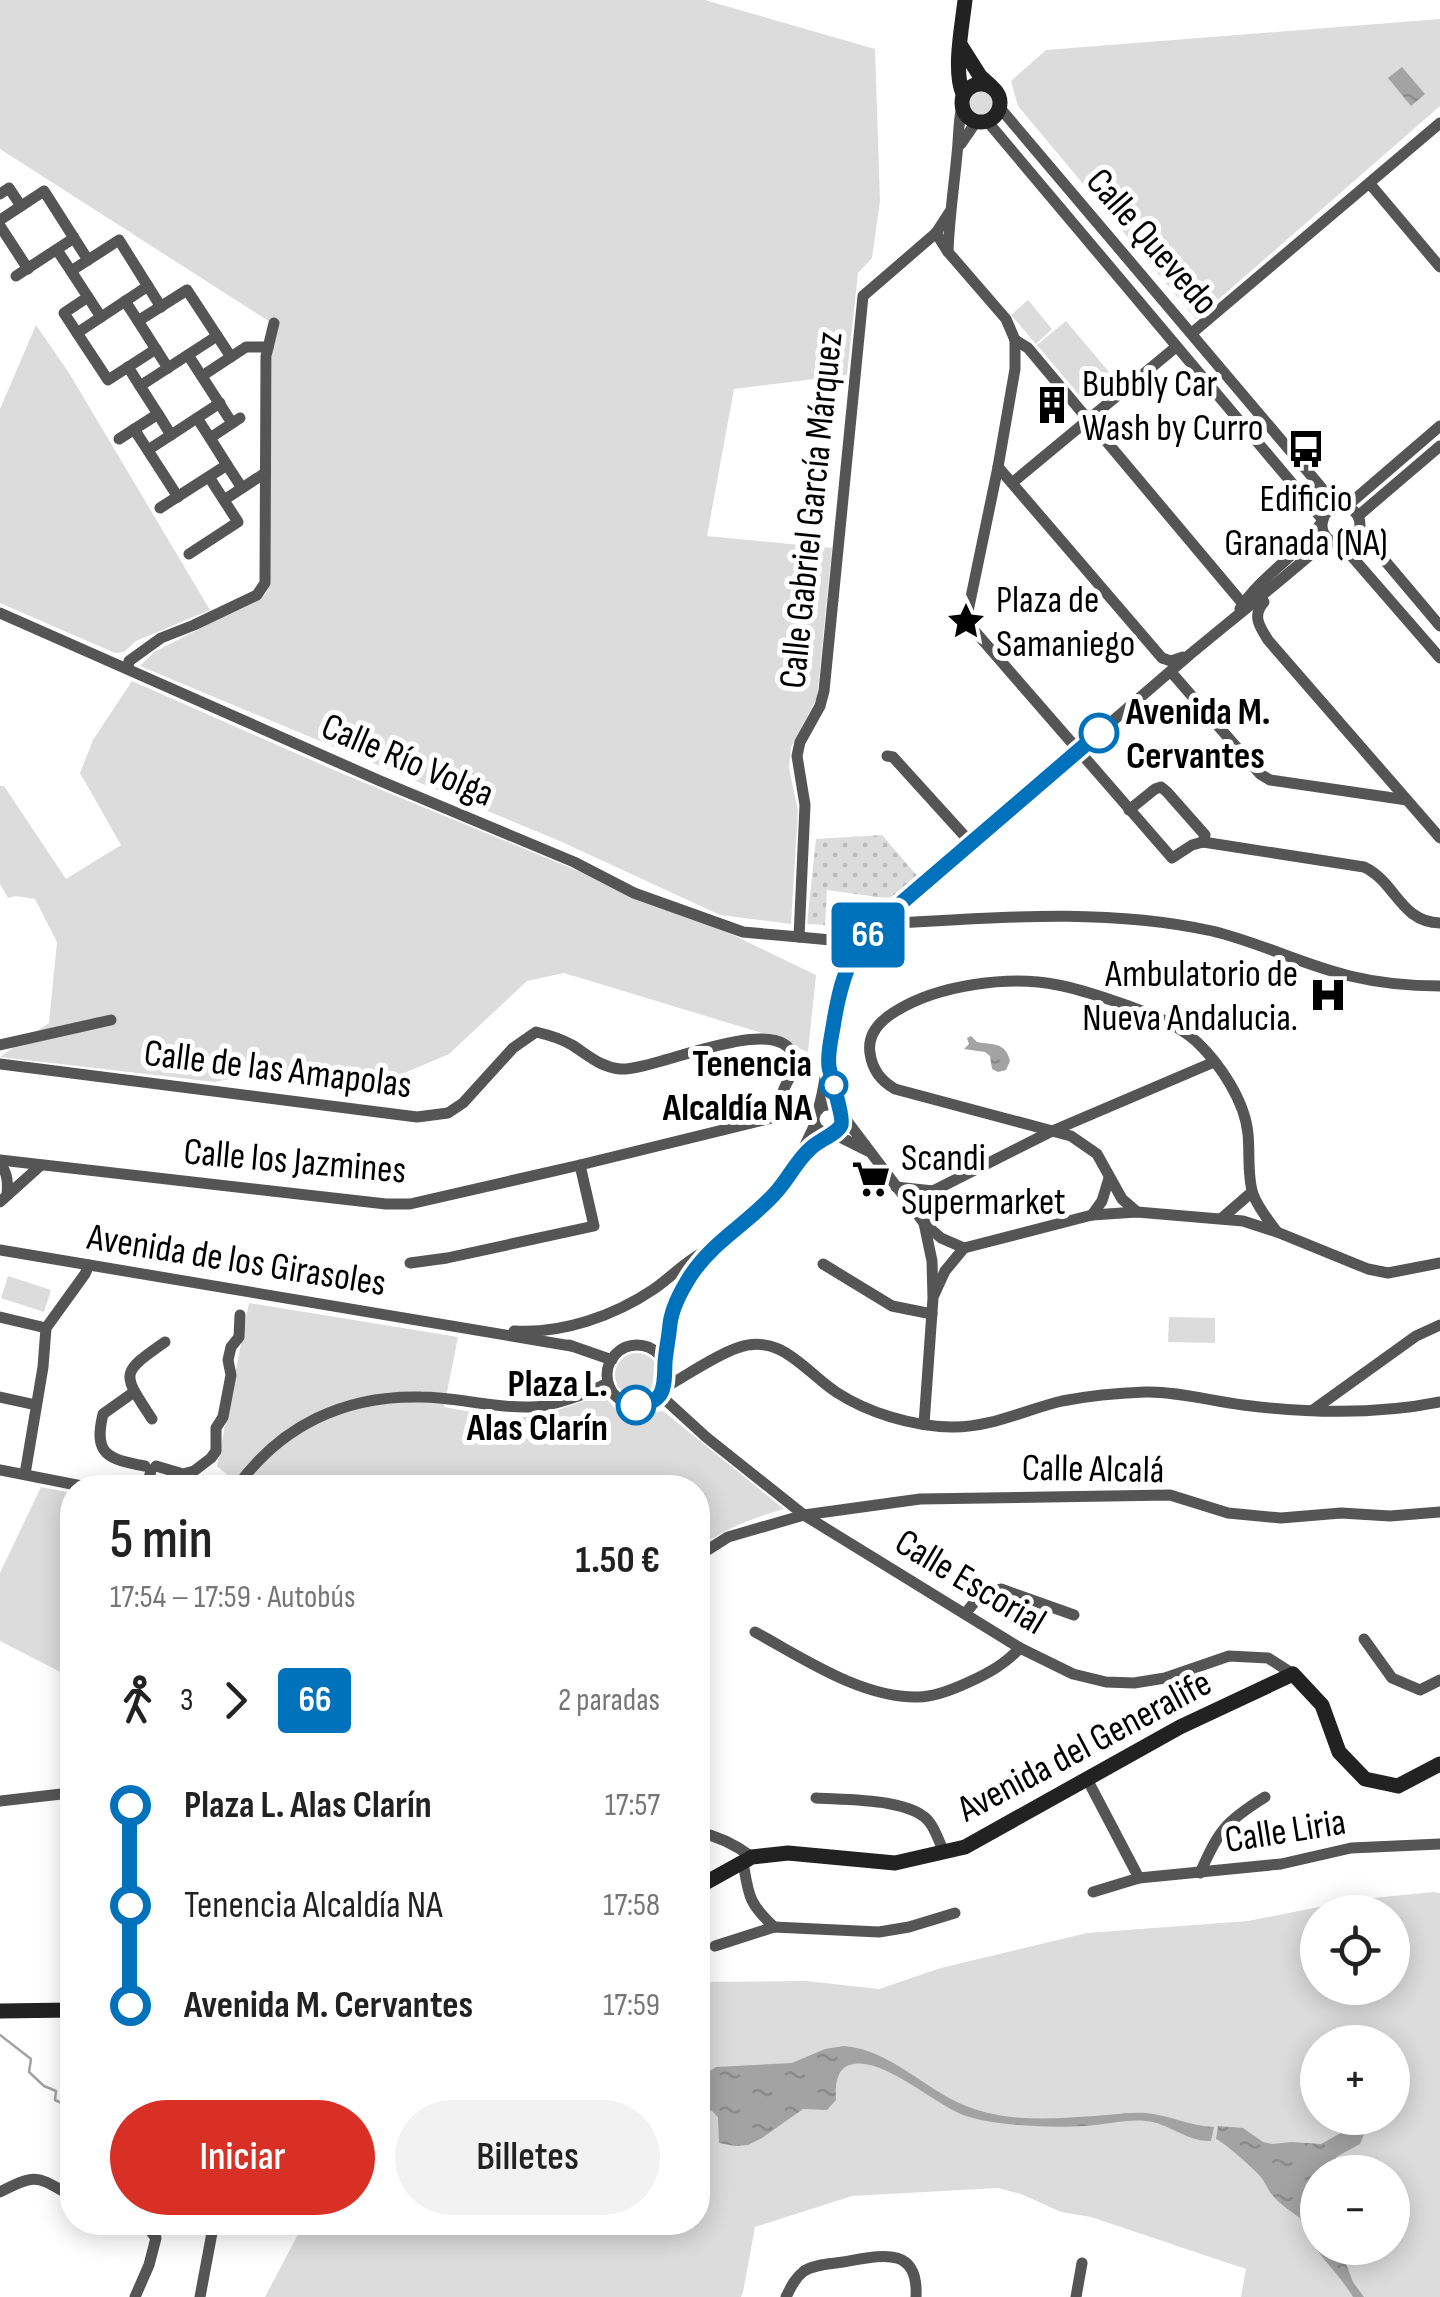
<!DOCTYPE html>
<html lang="es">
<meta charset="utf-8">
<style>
body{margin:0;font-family:"Sofia Sans Condensed",sans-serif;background:#f2f2f2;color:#222;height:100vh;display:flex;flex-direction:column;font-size:38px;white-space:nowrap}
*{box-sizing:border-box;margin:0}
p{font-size:32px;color:#767676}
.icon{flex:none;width:55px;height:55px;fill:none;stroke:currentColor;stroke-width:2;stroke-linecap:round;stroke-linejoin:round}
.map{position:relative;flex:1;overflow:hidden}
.sheet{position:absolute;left:60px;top:1475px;width:650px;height:760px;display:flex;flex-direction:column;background:#fff;border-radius:40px;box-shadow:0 5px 25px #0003}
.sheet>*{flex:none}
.badge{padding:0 20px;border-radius:8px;font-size:35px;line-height:65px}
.buttons{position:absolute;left:1300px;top:1895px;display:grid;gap:20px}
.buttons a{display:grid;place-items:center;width:110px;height:110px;border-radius:50%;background:#fff;box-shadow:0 5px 25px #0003;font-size:50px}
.map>.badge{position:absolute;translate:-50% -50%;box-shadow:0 0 0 5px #fff}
.legs{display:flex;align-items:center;gap:15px;height:110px;padding:0 50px;font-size:32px}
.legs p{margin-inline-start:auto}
.head{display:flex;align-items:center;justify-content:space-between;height:170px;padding:0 50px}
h1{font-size:55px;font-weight:600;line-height:75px}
.action{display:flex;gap:20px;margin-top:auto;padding:20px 50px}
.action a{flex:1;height:115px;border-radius:60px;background:#d93025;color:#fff;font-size:40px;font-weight:600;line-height:115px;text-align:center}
.action a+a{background:#f2f2f2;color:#222}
ul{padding:0 50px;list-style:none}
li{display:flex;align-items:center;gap:35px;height:100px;font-size:38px}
li i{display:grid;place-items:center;width:15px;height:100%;margin:0 12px;background:currentColor}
li i::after{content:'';width:25px;height:25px;margin:-12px;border:8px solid;border-radius:50%;background:#fff}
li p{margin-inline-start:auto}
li:first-child i{background:linear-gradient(#0000 50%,currentColor 0)}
li:last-child i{background:linear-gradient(currentColor 50%,#0000 0)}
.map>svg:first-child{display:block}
</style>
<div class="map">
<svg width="1440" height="2297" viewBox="0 0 1440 2297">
<defs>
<pattern id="park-dots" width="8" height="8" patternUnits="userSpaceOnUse" patternTransform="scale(2.5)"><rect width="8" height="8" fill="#dcdcdc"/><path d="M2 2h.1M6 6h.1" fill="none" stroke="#bbb" stroke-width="1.8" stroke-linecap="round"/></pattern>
<pattern id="water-ripples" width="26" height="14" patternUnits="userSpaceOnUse" patternTransform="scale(2.5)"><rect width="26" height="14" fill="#a3a3a3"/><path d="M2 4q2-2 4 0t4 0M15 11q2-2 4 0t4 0" fill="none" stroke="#8b8b8b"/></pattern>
</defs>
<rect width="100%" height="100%" fill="#fff"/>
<g fill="#dcdcdc" fill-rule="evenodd">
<polygon points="0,0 705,0 875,49 880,201 872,258 858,273 847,375 734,389 707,536 832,548 817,698 791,747 789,768 798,811 791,924 720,915 562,842 140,666 154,652 264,596 270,586 272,352 278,327 0,149"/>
<polygon points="1440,19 1440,106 1196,319 1018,106 1011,81 1046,50"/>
<circle cx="981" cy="102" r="14"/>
<polygon points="1028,300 1052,329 1036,344 1011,315"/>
<polygon points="1066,321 1109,372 1081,397 1037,345"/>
<polygon points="36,325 69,373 210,610 136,641 124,652 115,653 0,603 0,409"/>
<polygon points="132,681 336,771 733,935 816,975 808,1052 762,1033 564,973 527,981 449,1054 388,1080 315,1082 253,1074 215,1082 0,1057 49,1023 57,942 35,899 16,896 8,898 0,884 0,786 4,786 66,879 121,845 80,773 93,740"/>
<polygon points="8,1276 51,1290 44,1312 1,1298"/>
<path d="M 249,1303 L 458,1337 L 444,1407 L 510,1419 L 545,1414 L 603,1395 L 622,1416 L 663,1411 L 784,1509 C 754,1518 722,1529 698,1549 L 698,1488 L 242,1488 L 217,1466 Z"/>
<polygon points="1169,1317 1215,1318 1215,1343 1168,1342"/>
<circle cx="637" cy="1375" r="22"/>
<polygon points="41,1487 72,1493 72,1678 0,1641 0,1573"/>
<path d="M 1433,1892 L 1440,1893 L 1440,2297 L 1241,2297 L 1246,2269 L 1091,2217 L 1061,2212 L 1021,2194 L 998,2188 L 852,2196 L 755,2227 L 743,2292 L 741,2297 L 265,2297 L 304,2223 L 698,2222 L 698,1982 L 806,1981 L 879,1989 L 941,1968 L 1087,1933 L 1248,1921 L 1354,1900 ZM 1318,1912 L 1392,1912 L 1392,1988 L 1318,1988 ZM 1318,2042 L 1392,2042 L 1392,2118 L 1318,2118 ZM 1318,2172 L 1392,2172 L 1392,2248 L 1318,2248 Z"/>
</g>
<polygon fill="url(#park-dots)" points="882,835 919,878 892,899 827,890 825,925 807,924 816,839"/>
<g fill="url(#water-ripples)">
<polygon points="1402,67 1425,94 1411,106 1388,78"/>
<path d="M 971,1036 L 977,1042 C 993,1045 1006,1042 1010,1061 L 1006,1070 L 998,1072 L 992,1069 L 990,1056 L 985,1052 L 964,1049 L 969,1044 L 967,1038 Z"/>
<path d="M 844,2046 C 892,2050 925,2091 969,2107 C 1013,2124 1061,2118 1107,2115 C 1120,2114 1133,2112 1146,2113 C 1169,2115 1190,2126 1214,2127 L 1211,2141 C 1187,2142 1169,2123 1146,2121 C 1126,2119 1104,2125 1085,2126 C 1051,2128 994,2126 963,2115 C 933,2103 885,2059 854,2064 C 836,2066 835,2086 836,2100 L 827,2110 L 803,2109 L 762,2138 L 748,2145 L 735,2146 L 719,2143 L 718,2117 L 712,2111 L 698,2107 L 698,2078 L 716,2067 L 792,2063 L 825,2049 Z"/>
<path d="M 1357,2118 L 1371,2118 L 1360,2144 L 1338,2156 L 1323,2172 L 1318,2172 L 1318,2248 L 1340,2248 L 1353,2282 L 1364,2297 L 1353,2297 C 1338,2271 1308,2247 1300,2218 C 1291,2211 1282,2206 1274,2197 C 1268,2191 1266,2183 1260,2176 C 1254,2169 1224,2142 1216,2139 L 1218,2126 L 1243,2128 L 1263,2142 L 1272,2144 L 1292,2142 L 1321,2144 L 1348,2129 Z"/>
</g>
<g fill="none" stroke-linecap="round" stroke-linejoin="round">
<polyline stroke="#a3a3a3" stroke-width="2.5" points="0,2035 31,2059 29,2072 44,2086 56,2091 55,2100 72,2108"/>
<g stroke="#555" stroke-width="11">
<polyline points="1000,108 1337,506"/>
<polyline points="987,121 1323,520"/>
<polyline points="961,144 976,122"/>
<polyline points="1370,184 1440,267"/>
<polyline points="0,194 9,188 21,206"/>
<polyline points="0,220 44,191 74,238"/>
<polyline points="0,226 28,269"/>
<polyline points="936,233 948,252 1006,319 1015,340 1015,369 998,467 966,621 1172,858 1192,845 1203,842"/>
<polyline points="57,250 71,271 119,240 161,307"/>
<path d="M 948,252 C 949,219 954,187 957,154 C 959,138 958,122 962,106"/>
<polyline points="71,271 101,317"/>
<polyline points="16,276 74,238 88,260"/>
<polyline points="88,297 64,313 77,333 148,286"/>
<polyline points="125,301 138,321 187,290 231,357"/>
<polyline points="138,321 168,368"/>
<polyline points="77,333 108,380 156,349"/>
<polyline points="1192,333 1440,123"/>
<polyline points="1015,340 1028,348 1243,604"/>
<polyline points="188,355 232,423"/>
<polyline points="128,367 140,386 217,336"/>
<polyline points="202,376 246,347 268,347"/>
<polyline points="140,386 158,414"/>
<polyline points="197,418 210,438 240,418"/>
<polyline points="134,429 178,497"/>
<polyline points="171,435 220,403"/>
<polyline points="210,438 227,465"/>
<polyline points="119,439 158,414 171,435 148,450"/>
<polyline points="998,467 1162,658 1171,661 1183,657"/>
<polyline points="1012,483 1176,347"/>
<polyline points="224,500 265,473"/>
<polyline points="1347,506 1440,426"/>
<circle cx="1341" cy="525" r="19"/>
<polyline points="160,508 227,465 242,488"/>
<polyline points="1358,516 1440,446"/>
<polyline points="1359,530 1440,626"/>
<polyline points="1341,544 1440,658"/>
<polyline points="189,554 238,522 209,477"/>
<path d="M 1264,602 C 1252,615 1259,626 1268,640 L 1440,838"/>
<path d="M 1240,609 C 1261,575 1299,555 1322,522"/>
<polyline points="0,613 378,780 574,862 634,893 743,932 799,937"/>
<polyline points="128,667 129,661 161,638 194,625 257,595 265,583 266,356 274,323"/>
<polyline points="1171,672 1260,774 1270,780 1407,800"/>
<polyline points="887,756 893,757 971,843"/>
<polyline points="1129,810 1155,789 1161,787 1167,792 1205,835 1203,842"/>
<path d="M 1203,842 L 1364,867 C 1396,882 1400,922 1440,923"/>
<path d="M 879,924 C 989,918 1103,907 1212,931 C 1259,942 1303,965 1350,976 C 1379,983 1410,986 1440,986"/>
<polyline points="862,943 799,937 805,805 797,756 800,742 820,706 824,691 863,296 936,233 949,213"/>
<polyline points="0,1045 111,1020"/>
<path d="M 0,1064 L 417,1117 L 448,1113 L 463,1103 L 513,1048 L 536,1032 C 549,1035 560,1038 572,1045 C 588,1055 600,1067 620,1069 C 653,1072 780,1009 794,1057 C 798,1070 786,1080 783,1092 C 782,1100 781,1108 780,1116"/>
<polyline points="830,1068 838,1108"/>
<circle cx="828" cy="1119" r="14"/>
<path d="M 818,1110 C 833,1062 827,1001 852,957 C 862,939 878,924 893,910 L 1187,657 C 1233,619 1279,582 1323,544 L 1332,541"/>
<polyline points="841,1113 924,1223 941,1238 964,1248"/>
<polyline points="832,1133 868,1151"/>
<polyline points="800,1156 815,1124"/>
<polyline points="0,1160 386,1204 410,1204 580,1165 780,1116 803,1111 815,1115"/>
<path d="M 0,1164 C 8,1173 8,1184 7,1195"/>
<polyline points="896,1187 933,1191"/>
<polyline points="933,1191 1050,1132 1214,1062"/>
<polyline points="0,1202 40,1166"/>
<path d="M 1137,1212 L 1122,1199 L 1097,1154 L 1071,1136 L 895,1089 C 881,1081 872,1069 870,1053 C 867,1033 881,1020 896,1011 C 938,985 1009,975 1058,985 C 1080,989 1102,997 1123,1004 C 1150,1014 1176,1023 1197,1042 C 1220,1064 1245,1101 1248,1134 C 1250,1153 1247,1176 1253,1194 C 1258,1208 1269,1221 1277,1232"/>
<polyline points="1092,1215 1102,1201 1109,1178"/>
<polyline points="1222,1218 1252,1192"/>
<polyline points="964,1248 1092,1215 1137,1212 1243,1221 1277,1232 1368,1269 1388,1273 1440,1263"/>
<polyline points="0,1250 571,1346"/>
<polyline points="410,1263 447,1258 594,1226 580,1165"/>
<polyline points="823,1264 892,1306 932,1314"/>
<polyline points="934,1295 945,1271 964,1248"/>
<polyline points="0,1317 46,1328"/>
<path d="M 514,1331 C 562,1334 614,1316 654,1289 C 671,1277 686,1261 704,1252"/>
<polyline points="569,1345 612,1360"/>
<circle cx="637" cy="1375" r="30"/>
<path d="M 665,1365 C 668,1347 668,1328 674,1312 C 691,1258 729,1237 767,1201 C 780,1188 788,1172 800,1159 C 809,1148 820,1142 830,1134"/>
<path d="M 664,1388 C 686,1376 714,1356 737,1348 C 781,1332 804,1371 836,1392 C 868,1413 912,1426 951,1427 C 990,1428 1024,1410 1062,1401 C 1088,1396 1118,1393 1145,1392 C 1175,1391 1212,1401 1243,1405 C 1307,1413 1376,1415 1440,1402"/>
<path d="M 134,1392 L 103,1414 C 93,1455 108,1459 145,1466"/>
<polyline points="660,1395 706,1437 804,1515 1020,1648 1073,1674 1106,1682 1134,1683 1165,1678 1229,1656 1268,1658 1293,1674"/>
<polyline points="0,1397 36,1405"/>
<polyline points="1313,1410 1416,1336 1440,1325"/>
<path d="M 152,1419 C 122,1373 119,1374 165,1342"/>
<polyline points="924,1424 933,1298 932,1261 924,1223 925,1206 933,1191"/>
<polyline points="156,1466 183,1474 194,1471 211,1458 216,1451 216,1428 223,1417 231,1375 228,1360 231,1347 239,1337 240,1315"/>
<polyline points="0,1470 92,1488"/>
<polyline points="25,1474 43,1367 46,1328 85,1274 89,1265"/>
<polyline points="147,1488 151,1470"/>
<polyline points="201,1488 211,1485 225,1488"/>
<path d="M 236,1488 C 280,1426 344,1395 421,1397 C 456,1397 492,1408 528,1407 C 553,1407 586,1394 608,1383"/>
<polyline points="698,1556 728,1537 804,1515 920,1499 1170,1495 1228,1513 1281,1518 1341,1513 1390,1516 1440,1512"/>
<polyline points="965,1614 981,1594 1001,1589 1074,1615"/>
<path d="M 755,1632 C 803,1658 861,1698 918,1697 C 934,1697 954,1689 969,1682 C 989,1673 1005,1664 1020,1648"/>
<polyline points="1364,1639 1392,1678 1420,1690 1440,1680"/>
<polyline points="1087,1779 1139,1878"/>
<polyline points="72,1780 70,1793 72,1805"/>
<path d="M 816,1798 C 844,1800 913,1798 930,1823 C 936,1831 939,1842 944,1852"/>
<polyline points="0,1801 70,1793"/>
<path d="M 698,1832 C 718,1836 736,1845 752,1857"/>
<path d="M 743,1862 C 749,1897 748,1902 774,1927"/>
<path d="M 1200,1873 C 1219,1830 1225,1822 1265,1797"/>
<polyline points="1093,1892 1139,1878 1281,1864 1351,1848 1440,1844"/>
<polyline points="715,1946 774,1927 879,1932 909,1927 955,1913"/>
<path d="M 0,2192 C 38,2172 37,2177 72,2196"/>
<polyline points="127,2222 149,2229 156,2238 149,2265 135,2297"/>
<polyline points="200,2297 214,2222"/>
<path d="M 786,2297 C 791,2287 795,2278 804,2271 C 815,2264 830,2264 843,2262 C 879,2256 919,2244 916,2297"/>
<polyline points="1076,2297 1082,2263"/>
</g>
<g stroke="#222" stroke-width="15">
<polyline points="961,46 980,76 991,86"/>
<circle cx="981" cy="103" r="19"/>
<path d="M 963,94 C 953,70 962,27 965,0"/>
<polyline points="698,1887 752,1857 788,1853 895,1863 965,1847 1180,1727 1293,1674 1322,1705 1339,1752 1365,1779 1398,1786 1440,1764"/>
<polyline points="0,2011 72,2010"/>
</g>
</g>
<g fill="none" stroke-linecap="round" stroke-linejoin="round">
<g stroke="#fff" stroke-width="22">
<path id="line-1" d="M 636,1405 C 667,1403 664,1385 665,1362 C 666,1350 669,1336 670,1324 C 672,1307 682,1289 691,1275 C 714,1240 752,1221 778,1190 C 790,1176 797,1160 811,1148 C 818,1141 838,1133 841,1125 C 844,1119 831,1077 829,1067 C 827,1052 832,1036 834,1021 C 844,964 852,951 893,910 L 1099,733"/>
</g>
<use href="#line-1" stroke="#0072bc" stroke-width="15"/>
</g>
<defs>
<g id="building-bare" transform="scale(3)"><path d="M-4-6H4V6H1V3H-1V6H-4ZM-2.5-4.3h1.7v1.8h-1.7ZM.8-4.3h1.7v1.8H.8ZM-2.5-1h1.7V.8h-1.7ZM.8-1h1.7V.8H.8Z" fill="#000" stroke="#fff" stroke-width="2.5" paint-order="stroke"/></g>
<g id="bus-bare" transform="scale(3)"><path d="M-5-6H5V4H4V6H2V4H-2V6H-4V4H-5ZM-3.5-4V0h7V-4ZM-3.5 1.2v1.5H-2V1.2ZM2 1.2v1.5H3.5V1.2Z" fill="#000" stroke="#fff" stroke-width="2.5" paint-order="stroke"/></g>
<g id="sight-bare" transform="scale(3)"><path d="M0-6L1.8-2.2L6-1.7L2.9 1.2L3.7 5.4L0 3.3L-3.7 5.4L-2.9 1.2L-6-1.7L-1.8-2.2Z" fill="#000" stroke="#fff" stroke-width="2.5" paint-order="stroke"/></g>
<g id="hospital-bare" transform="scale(3)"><path d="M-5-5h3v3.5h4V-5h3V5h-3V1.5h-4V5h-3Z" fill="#000" stroke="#fff" stroke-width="2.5" paint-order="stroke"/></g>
<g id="supermarket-bare" transform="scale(3)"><path d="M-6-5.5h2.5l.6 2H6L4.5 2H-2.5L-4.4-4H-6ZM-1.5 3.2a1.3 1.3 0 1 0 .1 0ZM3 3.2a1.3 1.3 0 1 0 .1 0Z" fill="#000" stroke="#fff" stroke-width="2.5" paint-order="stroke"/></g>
</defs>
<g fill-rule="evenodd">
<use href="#building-bare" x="1052" y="405"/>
<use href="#bus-bare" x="1306" y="449"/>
<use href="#sight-bare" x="966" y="621"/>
<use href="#hospital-bare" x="1328" y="995"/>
<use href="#supermarket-bare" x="871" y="1179"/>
</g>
<g fill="#fff" stroke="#0072bc" stroke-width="5">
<circle cx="1099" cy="733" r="18"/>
<circle cx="834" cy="1085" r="12"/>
<circle cx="636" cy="1405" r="18"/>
</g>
<g text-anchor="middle" stroke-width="10" stroke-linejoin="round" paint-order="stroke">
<g font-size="38" fill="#000" stroke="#fff">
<text transform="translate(1153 241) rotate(49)" y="13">Calle Quevedo</text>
<text transform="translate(810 510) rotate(-84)" y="13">Calle Gabriel García Márquez</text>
<text transform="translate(408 759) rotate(23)" y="13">Calle Río Volga</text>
<text transform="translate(278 1068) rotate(7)" y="13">Calle de las Amapolas</text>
<text transform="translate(295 1160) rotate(5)" y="13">Calle los Jazmines</text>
<text transform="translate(237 1259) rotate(9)" y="13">Avenida de los Girasoles</text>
<text transform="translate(1093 1468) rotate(1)" y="13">Calle Alcalá</text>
<text transform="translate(971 1581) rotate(31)" y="13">Calle Escorial</text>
<text transform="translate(1084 1745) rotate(-28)" y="13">Avenida del Generalife</text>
<text transform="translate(1285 1830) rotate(-9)" y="13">Calle Liria</text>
</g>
<g font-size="38" fill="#000" stroke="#fff" text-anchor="start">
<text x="1082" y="396">Bubbly Car<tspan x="1082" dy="44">Wash by Curro</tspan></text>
<text x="1306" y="511" text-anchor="middle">Edificio<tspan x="1306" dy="44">Granada (NA)</tspan></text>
<text x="996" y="612">Plaza de<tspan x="996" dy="44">Samaniego</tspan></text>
<text x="1298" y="986" text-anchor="end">Ambulatorio de<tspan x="1298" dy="44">Nueva Andalucia.</tspan></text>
<text x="901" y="1170">Scandi<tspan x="901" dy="44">Supermarket</tspan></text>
</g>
<g font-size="38" font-weight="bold" fill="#000" stroke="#fff" text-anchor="end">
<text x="1126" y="724" text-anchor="start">Avenida M.<tspan x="1126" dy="44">Cervantes</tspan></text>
<text x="812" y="1076">Tenencia<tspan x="812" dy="44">Alcaldía NA</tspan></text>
<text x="608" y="1396">Plaza L.<tspan x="608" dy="44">Alas Clarín</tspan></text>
</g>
</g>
</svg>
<div class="buttons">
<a><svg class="icon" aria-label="locate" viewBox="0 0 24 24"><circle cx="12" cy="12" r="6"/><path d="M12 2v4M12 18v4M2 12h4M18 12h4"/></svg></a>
<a>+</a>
<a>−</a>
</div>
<b class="badge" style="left:868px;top:935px;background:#0072bc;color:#fff">66</b>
<section class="sheet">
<div class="head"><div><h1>5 min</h1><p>17:54 – 17:59 · Autobús</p></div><b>1.50 €</b></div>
<div class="legs"><svg class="icon" aria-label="walk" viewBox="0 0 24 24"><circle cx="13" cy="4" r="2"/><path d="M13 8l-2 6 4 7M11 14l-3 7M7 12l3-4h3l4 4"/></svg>3<svg class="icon" aria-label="forward" viewBox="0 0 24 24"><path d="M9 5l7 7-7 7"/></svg><b class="badge" style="background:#0072bc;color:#fff">66</b><p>2 paradas</p></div>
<ul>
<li><i style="color:#0072bc"></i><b>Plaza L. Alas Clarín</b><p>17:57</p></li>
<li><i style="color:#0072bc"></i><span>Tenencia Alcaldía NA</span><p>17:58</p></li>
<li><i style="color:#0072bc"></i><b>Avenida M. Cervantes</b><p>17:59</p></li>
</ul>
<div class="action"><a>Iniciar</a><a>Billetes</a></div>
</section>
</div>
